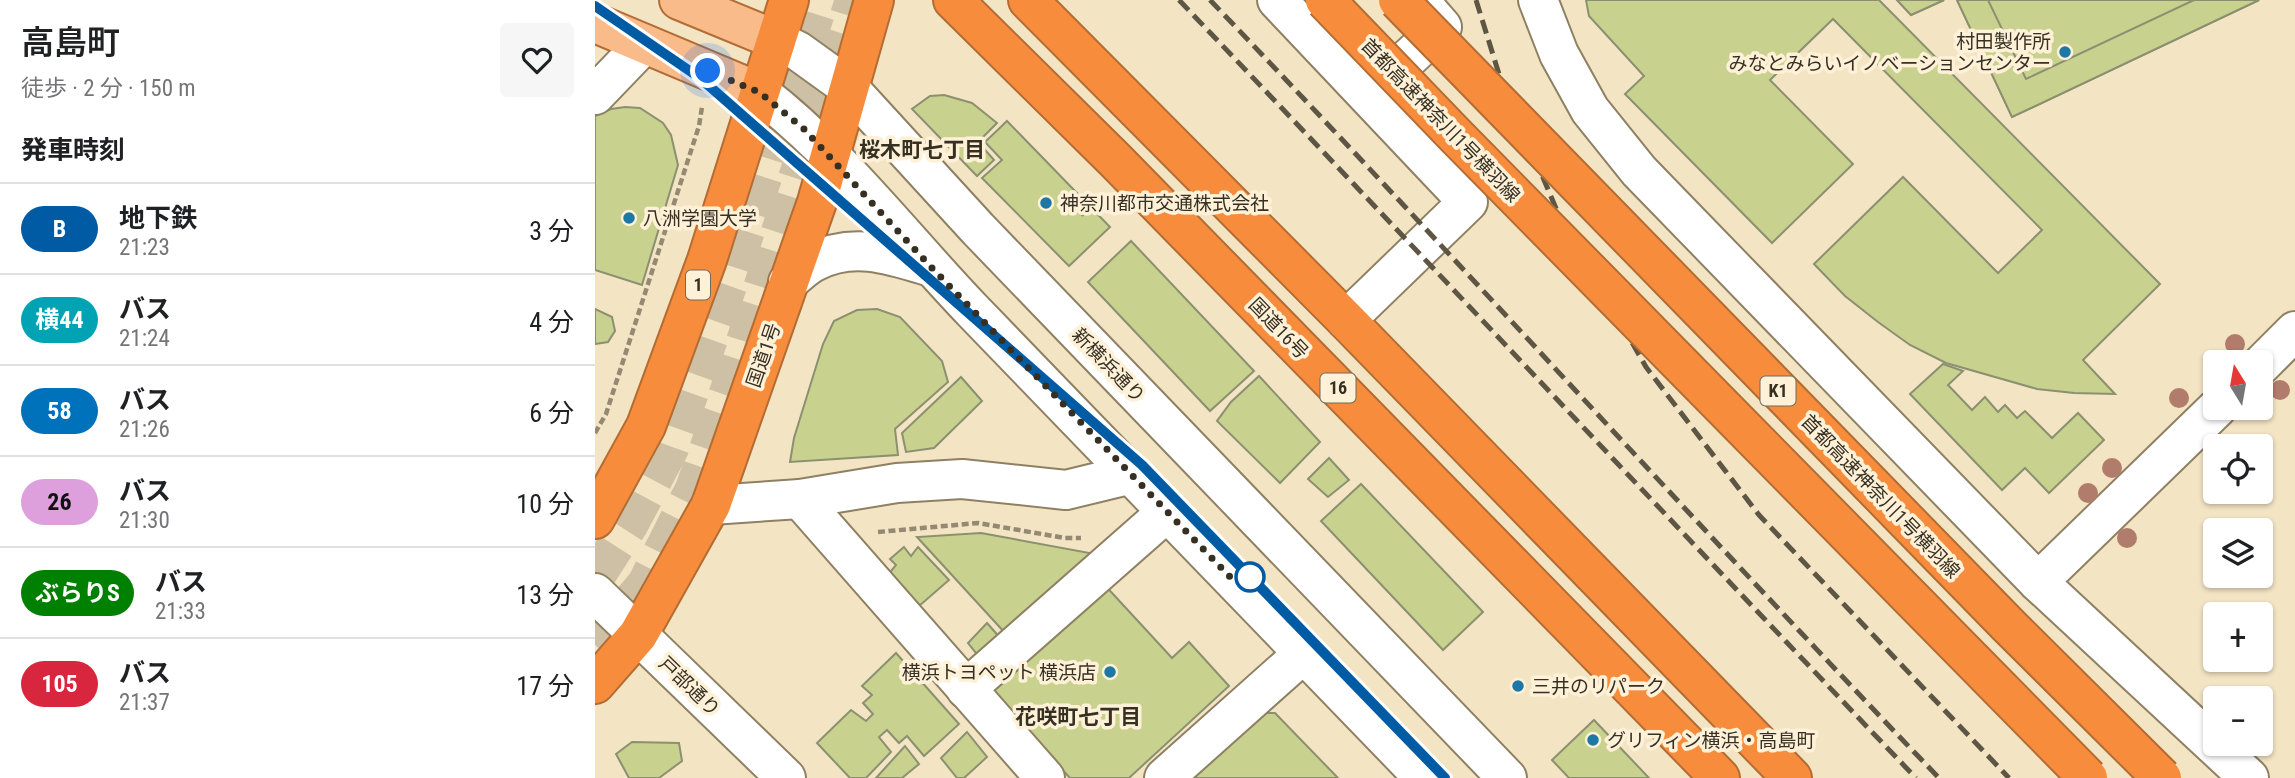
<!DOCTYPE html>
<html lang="ja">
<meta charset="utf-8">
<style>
body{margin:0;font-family:"Roboto Condensed","Noto Sans JP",sans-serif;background:#f6f6f6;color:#202124;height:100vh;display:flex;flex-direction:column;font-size:26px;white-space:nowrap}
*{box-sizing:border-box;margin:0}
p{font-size:23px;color:#757577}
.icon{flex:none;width:38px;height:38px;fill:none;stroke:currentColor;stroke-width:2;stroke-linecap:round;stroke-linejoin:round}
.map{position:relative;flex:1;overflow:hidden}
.side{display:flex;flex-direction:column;background:#fff;width:595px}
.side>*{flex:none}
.badge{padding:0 14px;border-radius:23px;font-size:24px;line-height:46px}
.needle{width:46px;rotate:349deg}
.tools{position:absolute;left:1608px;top:350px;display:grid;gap:14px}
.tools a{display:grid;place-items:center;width:70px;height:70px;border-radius:7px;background:#fff;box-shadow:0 2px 5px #0004;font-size:35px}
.you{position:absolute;width:35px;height:35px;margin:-18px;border:5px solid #fff;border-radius:50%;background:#1a73e8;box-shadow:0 0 0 10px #1a73e833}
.map>.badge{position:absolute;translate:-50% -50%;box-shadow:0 0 0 4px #fff}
h2{padding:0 21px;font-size:26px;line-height:63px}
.round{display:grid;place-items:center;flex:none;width:74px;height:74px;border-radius:7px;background:#f6f6f6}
.overview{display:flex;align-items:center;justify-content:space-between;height:119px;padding:0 21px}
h1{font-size:33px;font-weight:600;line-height:52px}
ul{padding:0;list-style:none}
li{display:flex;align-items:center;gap:21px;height:91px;padding:0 21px;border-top:2px solid #e0e0e0}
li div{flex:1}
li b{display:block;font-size:26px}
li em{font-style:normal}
li .badge{min-width:77px;font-weight:700;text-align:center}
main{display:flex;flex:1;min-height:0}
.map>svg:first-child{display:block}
</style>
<main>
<section class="side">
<div class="overview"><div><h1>高島町</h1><p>徒歩 · 2 分 · 150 m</p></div><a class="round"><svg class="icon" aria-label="heart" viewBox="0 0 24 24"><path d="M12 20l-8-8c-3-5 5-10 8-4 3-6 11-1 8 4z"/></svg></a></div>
<h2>発車時刻</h2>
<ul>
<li><span class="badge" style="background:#005ba5;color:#fff">B</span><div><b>地下鉄</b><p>21:23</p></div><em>3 分</em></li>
<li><span class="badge" style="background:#00a3b4;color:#fff">横44</span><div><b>バス</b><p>21:24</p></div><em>4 分</em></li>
<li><span class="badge" style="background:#0072bc;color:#fff">58</span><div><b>バス</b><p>21:26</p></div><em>6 分</em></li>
<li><span class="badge" style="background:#dda0dd;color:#111">26</span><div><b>バス</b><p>21:30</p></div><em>10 分</em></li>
<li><span class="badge" style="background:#008000;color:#fff">ぶらりS</span><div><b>バス</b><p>21:33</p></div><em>13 分</em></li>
<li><span class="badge" style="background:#d7263d;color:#fff">105</span><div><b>バス</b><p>21:37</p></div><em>17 分</em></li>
</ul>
</section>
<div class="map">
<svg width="1700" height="778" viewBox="0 0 1700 778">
<rect width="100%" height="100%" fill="#f3e4c4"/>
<g fill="#c8d28e" stroke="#8b9071" stroke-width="2">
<polygon points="991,0 1284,0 1565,284 1488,360 1520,394 1479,393 1442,389 1351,363 1315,345 1283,322 1250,296 1219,264 1308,177 1403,273 1447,230 1238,19 1175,80 1258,164 1177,243 1030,94 1049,76 994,16"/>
<polygon points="1302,0 1349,0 1316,15"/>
<polygon points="1302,0 1349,0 1316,15"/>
<polygon points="1362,0 1664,0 1417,117"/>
<polygon points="1362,0 1664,0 1417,117"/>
<polygon points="1393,0 1599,0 1431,79"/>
<polygon points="349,95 377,103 402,123 383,142 399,160 382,176 317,109 335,96"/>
<polygon points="30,107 45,108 68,123 76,135 83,165 47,285 0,270 0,116 16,109"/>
<polygon points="412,121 515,227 474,266 387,178 407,160 390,142"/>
<polygon points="536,241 659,371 615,411 493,282"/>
<polygon points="0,309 17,317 20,331 13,342 0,344"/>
<polygon points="282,309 305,317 347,361 353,382 300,429 303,455 195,462 199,438 228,344 239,321 262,310"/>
<polygon points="1348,364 1368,371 1353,385 1377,410 1390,397 1403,412 1410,405 1422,418 1430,411 1457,438 1483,413 1509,440 1454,493 1430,468 1407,490 1315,394"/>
<polygon points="664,376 725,442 685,483 622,421 636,402"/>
<polygon points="366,377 387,401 339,448 311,452 307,433"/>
<polygon points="734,458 754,480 733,497 713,479"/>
<polygon points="766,484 888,612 848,650 726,521"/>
<polygon points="386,533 500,554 411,634 322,537"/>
<polygon points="309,547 316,556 323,547 354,580 323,607 292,576 301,565 295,559"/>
<polygon points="506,581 577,658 594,642 634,686 534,778 475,778 391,687"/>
<polygon points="392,623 407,640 385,658 373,643"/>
<polygon points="301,653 364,724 329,756 312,736 304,743 292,730 284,737 296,752 271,778 255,778 222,743 256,710 271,721 278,714 268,703 277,695 267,686"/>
<polygon points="667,713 680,713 743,778 594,778"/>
<polygon points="999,720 1054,778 974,778 957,760"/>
<polygon points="372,732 392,757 369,778 362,778 346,758"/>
<polygon points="37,742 84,743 87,761 64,778 34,778 21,754"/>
<polygon points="310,746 324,764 307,778 281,778"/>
</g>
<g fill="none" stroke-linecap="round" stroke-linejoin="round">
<g stroke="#cdc0a4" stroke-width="38" stroke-dasharray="38 19" stroke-linecap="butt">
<polyline points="0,578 34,525 75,448 135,280 225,0"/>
<polyline points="0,645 51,584 99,489 139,376 259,0"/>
</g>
<g stroke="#8e8063" stroke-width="42">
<g id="minor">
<polyline points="682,0 873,202 751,320"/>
<polyline points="943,0 964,54 995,110 1044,171 1443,582 1654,778"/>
<polyline points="181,40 203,51 253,87 383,229 912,778"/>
<path d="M 164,92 C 245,154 308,238 378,311 C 529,466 679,622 829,778"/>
<polyline points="775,94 847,27 834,12"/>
<polyline points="0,95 49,44"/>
<path d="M 193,282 C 201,276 209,267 219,262 C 258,241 297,255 336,267"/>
<polyline points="1666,365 1700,331"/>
<polyline points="205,499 450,778"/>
<polyline points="116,505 205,499 302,483 367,479 471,490 537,474"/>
<polyline points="1443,582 1622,408"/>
<polyline points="0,593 191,778"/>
<polyline points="371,689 572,512"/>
<polyline points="569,778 709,653"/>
</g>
</g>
<g stroke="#b36c33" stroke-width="42">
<g id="major">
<polyline points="84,0 181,40"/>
<polyline points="0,23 164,92"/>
</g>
</g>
<g stroke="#b36c33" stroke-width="42">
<g id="highway">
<polyline points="358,0 521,161 1125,778"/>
<polyline points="433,0 751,320 1197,778"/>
<polyline points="0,519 51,426 112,260 194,0"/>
<polyline points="0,684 43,635 116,505 222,202 279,0"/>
</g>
</g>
<g stroke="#948973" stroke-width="4.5" stroke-dasharray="7 3.5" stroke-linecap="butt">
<polyline points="486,215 506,197"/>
<polyline points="0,433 11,414 104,126 107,107"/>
<polyline points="283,532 383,523 470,538 486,538"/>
</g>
<use href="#minor" stroke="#fff" stroke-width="38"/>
<use href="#major" stroke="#fabb8a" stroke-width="38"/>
<use href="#highway" stroke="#f78d3c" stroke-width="38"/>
<g stroke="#5e5645" stroke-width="5" stroke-dasharray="14 7" stroke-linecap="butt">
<path d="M 584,0 C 831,259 1074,520 1321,778"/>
<path d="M 615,0 C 861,257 1098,522 1344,778"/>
<polyline points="881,0 904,74 963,213 1051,367 1164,515 1414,778"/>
</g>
<g stroke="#b36c33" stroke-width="42" stroke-linecap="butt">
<g id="highway-bridge">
<polyline points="730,0 861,136 1493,778"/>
<polyline points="803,0 1413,625 1567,778"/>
</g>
</g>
<use href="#highway-bridge" stroke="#f78d3c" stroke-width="38"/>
</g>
<g fill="#b27c6d">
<circle cx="1640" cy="344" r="10"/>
<circle cx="1685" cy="390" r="10"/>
<circle cx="1584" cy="398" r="10"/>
<circle cx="1517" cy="468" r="10"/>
<circle cx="1493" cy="493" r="10"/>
<circle cx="1532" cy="538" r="10"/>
</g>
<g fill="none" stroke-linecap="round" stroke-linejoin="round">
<g stroke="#fff" stroke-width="16">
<polyline id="line" points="0,6 105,78 547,465 850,778"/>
</g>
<use href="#line" stroke="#005ba5" stroke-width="10"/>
<polyline stroke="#363023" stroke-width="7" stroke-dasharray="0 12.6" points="113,71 164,92 208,128 336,267 641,583 655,577"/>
</g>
<g fill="#1d78a6" stroke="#fef1d8" stroke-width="2.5">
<circle cx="1470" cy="52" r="7"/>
<circle cx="451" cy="203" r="7"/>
<circle cx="34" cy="218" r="7"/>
<circle cx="515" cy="672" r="7"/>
<circle cx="923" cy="686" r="7"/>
<circle cx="998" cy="740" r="7"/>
</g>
<circle fill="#fff" stroke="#005ba5" stroke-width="3.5" cx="655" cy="577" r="14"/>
<g text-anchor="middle" stroke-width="7" stroke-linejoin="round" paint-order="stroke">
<g fill="#fef1d8" stroke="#726a59" stroke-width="2">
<rect x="91" y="270.5" width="24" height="29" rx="5"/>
<rect x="725.5" y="373.5" width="35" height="29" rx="5"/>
<rect x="1165.5" y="376.5" width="35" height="29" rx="5"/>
</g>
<g font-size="18" font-weight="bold" fill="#363023">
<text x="103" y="291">1</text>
<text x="743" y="394">16</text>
<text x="1183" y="397">K1</text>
</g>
<g font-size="19" fill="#363023" stroke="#fef1d8" text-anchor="start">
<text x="1456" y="48" text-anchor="end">村田製作所<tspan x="1456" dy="22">みなとみらいイノベーションセンター</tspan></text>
<text x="465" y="210">神奈川都市交通株式会社</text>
<text x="48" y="225">八洲学園大学</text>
<text x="501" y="679" text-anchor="end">横浜トヨペット 横浜店</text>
<text x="937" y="693">三井のリパーク</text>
<text x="1012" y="747">グリフィン横浜・高島町</text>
</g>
<g font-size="19" fill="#363023" stroke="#fef1d8">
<text transform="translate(846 120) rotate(46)" y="7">首都高速神奈川1号横羽線</text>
<text transform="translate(684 328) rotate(46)" y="7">国道16号</text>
<text transform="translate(168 355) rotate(-71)" y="7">国道1号</text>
<text transform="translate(514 365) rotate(46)" y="7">新横浜通り</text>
<text transform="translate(1286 496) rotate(46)" y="7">首都高速神奈川1号横羽線</text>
<text transform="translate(95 686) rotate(44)" y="7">戸部通り</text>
</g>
<g font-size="21" font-weight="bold" fill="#363023" stroke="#fef1d8">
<text x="327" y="157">桜木町七丁目</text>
<text x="483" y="724">花咲町七丁目</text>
</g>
</g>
</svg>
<div class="tools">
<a><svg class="needle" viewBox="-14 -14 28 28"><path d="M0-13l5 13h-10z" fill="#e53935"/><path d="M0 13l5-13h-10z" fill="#757577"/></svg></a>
<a><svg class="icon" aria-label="locate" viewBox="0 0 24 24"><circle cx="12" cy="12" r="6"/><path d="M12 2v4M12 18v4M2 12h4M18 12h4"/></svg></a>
<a><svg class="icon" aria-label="layers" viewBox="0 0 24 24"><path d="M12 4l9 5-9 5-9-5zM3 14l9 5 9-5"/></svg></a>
<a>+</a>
<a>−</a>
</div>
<div class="you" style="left:113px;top:71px"></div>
</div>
</main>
